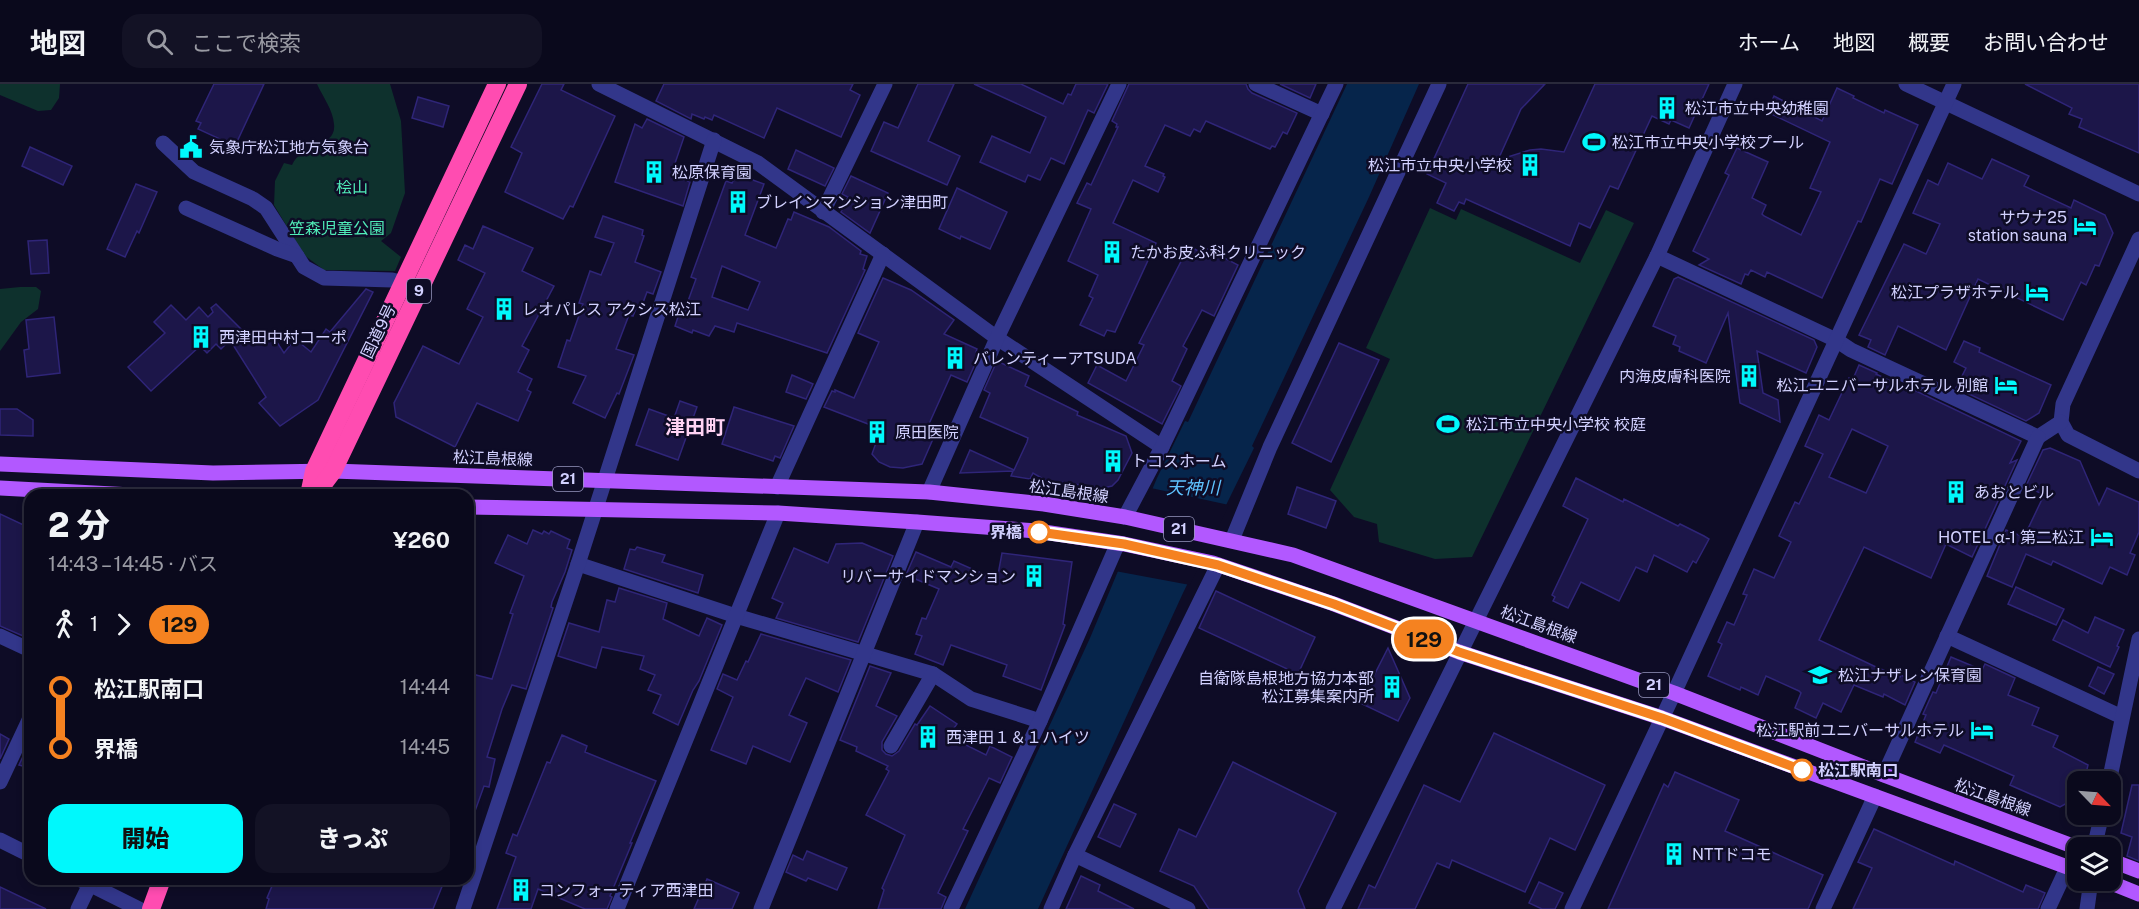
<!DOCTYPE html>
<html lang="ja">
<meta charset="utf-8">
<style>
body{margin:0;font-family:"Public Sans","Noto Sans JP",sans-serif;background:#131225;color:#f1f3f6;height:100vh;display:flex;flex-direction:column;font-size:22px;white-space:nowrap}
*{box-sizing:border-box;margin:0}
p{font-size:20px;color:#999aa3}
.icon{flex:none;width:33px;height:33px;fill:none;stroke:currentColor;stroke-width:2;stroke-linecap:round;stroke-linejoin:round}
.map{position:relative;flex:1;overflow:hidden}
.drawer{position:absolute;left:24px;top:405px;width:450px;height:396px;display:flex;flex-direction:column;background:#0a091c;border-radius:18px;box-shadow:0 3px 9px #0003,0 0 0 2px #2a2a3b}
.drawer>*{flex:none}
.badge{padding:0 12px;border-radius:20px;font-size:21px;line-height:39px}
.needle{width:39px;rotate:115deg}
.controls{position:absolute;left:2067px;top:687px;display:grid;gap:12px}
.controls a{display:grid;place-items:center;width:54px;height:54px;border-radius:12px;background:#0a091c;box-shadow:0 3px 9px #0003,0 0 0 2px #2a2a3b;font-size:30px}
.map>.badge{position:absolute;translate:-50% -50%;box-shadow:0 0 0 3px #fff}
.legs{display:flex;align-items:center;gap:9px;height:66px;padding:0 24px;font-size:20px}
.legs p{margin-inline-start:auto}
.overview{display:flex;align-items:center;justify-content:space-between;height:102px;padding:0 24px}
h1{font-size:33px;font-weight:800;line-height:45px}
.button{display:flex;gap:12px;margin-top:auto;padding:12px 24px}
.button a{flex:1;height:69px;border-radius:18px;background:#00f8fc;color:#111;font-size:24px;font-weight:800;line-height:69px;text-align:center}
.button a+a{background:#131225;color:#f1f3f6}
ul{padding:0 24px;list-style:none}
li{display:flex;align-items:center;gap:21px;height:60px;font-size:22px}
li i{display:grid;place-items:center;width:9px;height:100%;margin:0 8px;background:currentColor}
li i::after{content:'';width:15px;height:15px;margin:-8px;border:4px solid;border-radius:50%;background:#0a091c}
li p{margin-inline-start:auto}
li:first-child i{background:linear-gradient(#0000 50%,currentColor 0)}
li:last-child i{background:linear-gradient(currentColor 50%,#0000 0)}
header{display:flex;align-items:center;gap:36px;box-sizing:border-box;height:84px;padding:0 30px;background:#0a091c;border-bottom:2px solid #2a2a3b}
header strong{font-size:28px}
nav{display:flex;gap:33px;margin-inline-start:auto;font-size:21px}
.search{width:420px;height:54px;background:#131225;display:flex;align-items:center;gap:15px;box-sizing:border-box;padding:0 21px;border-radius:18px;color:#999aa3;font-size:22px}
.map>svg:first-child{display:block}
</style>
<header>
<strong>地図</strong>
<div class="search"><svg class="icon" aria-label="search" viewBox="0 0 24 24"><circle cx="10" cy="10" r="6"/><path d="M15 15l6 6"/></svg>ここで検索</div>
<nav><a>ホーム</a><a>地図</a><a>概要</a><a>お問い合わせ</a></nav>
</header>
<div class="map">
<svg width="2139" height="825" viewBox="0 0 2139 825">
<rect width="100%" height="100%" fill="#0e0c26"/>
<g fill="#0e312d">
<polygon points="0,0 60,0 59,14 51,26 38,27 0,11"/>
<path d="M 317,0 L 390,0 L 401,37 L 405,109 L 391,149 L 381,157 L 401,173 L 395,187 L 324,186 L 304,171 L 274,121 L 275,97 L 284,79 L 292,81 C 302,59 337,64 334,40 C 333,26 323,13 317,0 Z"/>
<polygon points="1430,124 1456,136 1461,125 1580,179 1606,126 1634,139 1472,473 1435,475 1379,458 1377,440 1354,433 1330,406 1390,275 1366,264"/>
<polygon points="20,203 36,203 41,207 38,225 21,238 0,267 0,205"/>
</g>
<polygon fill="#06254b" points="1347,0 1419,0 1369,113 1252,362 1254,364 1183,509 1038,825 965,825 1090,554 1157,394 1185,337 1188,338"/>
<polygon fill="#0e0c26" points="1151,404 1229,421 1190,501 1115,487"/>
<g fill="#1c1649" stroke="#2f2578" stroke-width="1.5" fill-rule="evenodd">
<polygon points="214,0 264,0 235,62 198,45 201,39 196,37"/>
<polygon points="542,0 564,0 561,6 615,32 573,123 570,122 563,135 505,108 522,69 511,63"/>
<polygon points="664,0 853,0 850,6 860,11 841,53 777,24 764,54 714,31 712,36 705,33 704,35 692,30 691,35 656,17"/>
<polygon points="918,0 954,0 928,57 960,72 947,101 871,67 884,38 898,44"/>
<polygon points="974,0 1021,0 1063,20 1068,10 1071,11 1076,0 1108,0 1094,29 1088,26 1064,80 1051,74 1040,96 1028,91 1025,98 980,78 992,52 1030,69 1046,33"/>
<polygon points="1129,0 1246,0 1248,5 1252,9 1297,29 1287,50 1283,48 1275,63 1272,62 1270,65 1206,37 1200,48 1194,45 1190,52 1165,41 1145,82 1164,90 1163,92 1165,93 1158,108 1133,96 1113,139 1156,159 1115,248 1107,246 1104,252 1080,241 1093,214 1089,212 1098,191 1068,177 1091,125 1077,119 1087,99 1091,101 1118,43 1116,43 1117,40 1112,37"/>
<polygon points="1280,0 1316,0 1310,14"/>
<polygon points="1468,0 1545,0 1521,25 1498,76 1530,66 1541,65 1564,68 1595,0 1709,0 1689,44 1671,36 1669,40 1652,32 1618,105 1610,102 1590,144 1579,139 1570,162 1466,115 1464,120 1459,118 1454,127 1437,119 1446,99 1427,90"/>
<polygon points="2025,0 2139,0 2139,69 2079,43 2082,35 2069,30 2072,24"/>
<polygon points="1837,4 1854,12 1853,14 1884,29 1885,26 1918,41 1892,100 1880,95 1861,138 1858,137 1822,214 1767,188 1765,193 1751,186 1748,191 1745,190 1741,200 1699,181 1709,175 1693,167 1729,91 1725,89 1737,64 1768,78 1752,114 1766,121 1762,130 1764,132 1801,151 1821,108 1810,104 1830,58 1767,28 1774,12 1822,37"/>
<polygon points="418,13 449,22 443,43 412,34"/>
<polygon points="647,35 684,53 671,91 690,98 683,122 615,98 635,40 642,44"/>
<polygon points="30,63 72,82 63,101 22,82"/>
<polygon points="796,66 834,84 825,102 788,85"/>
<polygon points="1992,75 2029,92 2024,102 2071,124 2074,116 2105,131 2113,149 2099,182 2095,181 2086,201 2081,198 2063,236 1978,195 1946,266 1898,242 1885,271 1868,263 1871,256 1859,251 1904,160 1926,170 1940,140 1913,129 1928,96 1938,101 1948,79 1982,95"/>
<path d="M 736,90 L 764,100 L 745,151 L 776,164 L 788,135 L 791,136 L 794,128 L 829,143 L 861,167 L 860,170 L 867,172 L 863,185 L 865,186 L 827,269 L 737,239 L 734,248 L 715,242 L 709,252 L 693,246 L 692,249 L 675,242 L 680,227 L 684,228 L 696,195 L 691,193 L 726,97 L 732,99 ZM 722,182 L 760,198 L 748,226 L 712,213 Z"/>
<polygon points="851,92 888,109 870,149 841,128 848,113 842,110"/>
<polygon points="136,100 157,108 139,149 137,147 125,173 107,165"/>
<polygon points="957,104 1007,128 990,165 961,152 960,155 939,145"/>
<polygon points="603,132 643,146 642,151 644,152 635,178 661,188 653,210 647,208 641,224 637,222 633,232 629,231 616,265 634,271 619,310 617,309 605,334 573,319 586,292 558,283 567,256 570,257 583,220 579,219 590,187 601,191 614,159 595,153"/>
<polygon points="483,142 533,164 522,187 554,202 522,262 529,266 518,288 532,295 527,306 531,308 518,337 477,319 455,363 396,333 394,319 423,262 459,280 483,233 467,225 485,189 458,176 465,161 473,165"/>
<polygon points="47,156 49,189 31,190 28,157"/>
<polygon points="1189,162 1200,168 1203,163 1238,181 1214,232 1202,226 1183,262 1187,265 1172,297 1181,302 1162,340 1088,299 1097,281 1126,297 1144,261 1139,259"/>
<polygon points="1678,193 1814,256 1817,263 1806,289 1757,267 1763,309 1778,316 1780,338 1740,319 1728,229 1706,279 1679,267 1680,263 1673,260 1676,252 1653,242 1674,195"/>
<polygon points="883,194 911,206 954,236 944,250 977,265 976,268 980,269 967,298 951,291 924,351 933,355 922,380 903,384 890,383 879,378 872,370 881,345 824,323 832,307 835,308 835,306 854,314 879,258 858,249"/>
<polygon points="366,205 373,208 318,316 280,342 259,319 266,313 230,256 221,265 216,260 207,269 200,262 151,307 128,283 165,249 154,238 171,221 186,236 199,223 208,233 213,228 211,224 216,220 255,259 271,249 284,269 295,255 311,268 326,245 330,248"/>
<polygon points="54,233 60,289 27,293 24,266 29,265 26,236"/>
<polygon points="1964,257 1980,264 1979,268 2051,301 2039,329 2026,337 1956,304 1966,284 1954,278"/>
<polygon points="1339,259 1379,276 1331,378 1292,359"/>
<polygon points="997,277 1029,292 1025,302 1078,328 1077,331 1126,352 1132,369 1118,396 1112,402 1103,404 1045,396 1033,389 1030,395 1011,392 1013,387 960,389 970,366 1014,386 1027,358 1028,354 980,333 990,309 984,306"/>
<path d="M 1859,281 L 1877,289 L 1876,290 L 1913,308 L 1914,306 L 2021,357 L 2010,379 L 2017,376 L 1972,473 L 1946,460 L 1931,494 L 1864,463 L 1819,556 L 1876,583 L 1900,593 L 1901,591 L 1915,598 L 1905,621 L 1884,610 L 1883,613 L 1854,601 L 1841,628 L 1823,619 L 1816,634 L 1795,624 L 1801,609 L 1799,607 L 1766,592 L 1758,611 L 1741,603 L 1740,606 L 1708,592 L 1722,560 L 1718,558 L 1727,538 L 1734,541 L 1747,511 L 1743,510 L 1754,485 L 1774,494 L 1791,458 L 1779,452 L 1795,418 L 1799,420 L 1823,370 L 1805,362 L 1819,331 L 1829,336 L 1849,294 L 1853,295 ZM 1852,345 L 1888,362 L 1866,409 L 1829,393 Z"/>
<polygon points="792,291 813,300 806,315 786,308"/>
<polygon points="680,317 697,323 678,376 636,361 649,325 674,334"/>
<polygon points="734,323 794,342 780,374 775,372 773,377 722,360"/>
<polygon points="0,325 17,325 33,336 33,352 0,351"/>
<polygon points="2050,364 2080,377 2099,421 2107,404 2139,418 2139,448 2130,469 2135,471 2127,491 2110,483 2102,500 2053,477 2051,481 2026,470 2012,503 1987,492 2006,446 2024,453 2044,411 2026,402 2043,366"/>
<polygon points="1576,394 1623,418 1624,415 1678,442 1680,440 1704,452 1709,455 1696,479 1693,477 1687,488 1654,471 1647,488 1636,483 1619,517 1581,498 1568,524 1553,517 1555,513 1552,511 1588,435 1563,422"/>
<polygon points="1297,403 1336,417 1326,444 1288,430"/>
<polygon points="0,430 30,444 30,555 0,542"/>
<polygon points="533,446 542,450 544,447 549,450 551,447 570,456 567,464 572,466 565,488 552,518 551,523 553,524 526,605 512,601 502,625 487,673 495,675 489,703 484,702 470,741 468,741 468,657 471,642 468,641 468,589 492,595 513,530 510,529 524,492 495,479 508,451 527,460"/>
<polygon points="862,459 893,472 858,558 776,534 783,519 772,514 794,464 828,479 836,460"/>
<polygon points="637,463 665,471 662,478 703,491 698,509 624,485 630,465 635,466"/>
<polygon points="916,468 951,483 954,477 997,496 1002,469 1072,478 1063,540 1065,541 1041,606 1003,592 1007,581 951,561 943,581 915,570 922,552 916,550 922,534 926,535 939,505 906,491"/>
<polygon points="2016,503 2064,525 2056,541 2008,520"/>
<polygon points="619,504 667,519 663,535 699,552 707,534 722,541 699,597 693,606 678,641 653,629 661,611 648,606 655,591 640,585 644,572 602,563 596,584 558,572 569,539 599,548 607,516 615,518"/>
<polygon points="1216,507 1315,553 1298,590 1199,544"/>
<polygon points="2095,533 2124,546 2117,562 2119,563 2110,583 2053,556 2063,536 2088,549"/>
<polygon points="761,550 851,576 838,608 806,594 789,631 807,639 790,678 753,662 746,680 711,666 733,613 717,605 723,590 737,596 746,577 748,578"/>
<polygon points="1388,564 1410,614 1398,637 1360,619"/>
<polygon points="1951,573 1982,586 1985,580 2015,594 2008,611 2039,624 2032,641 2058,652 2053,663 2088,681 2084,698 2078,698 2078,713 2060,723 2010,701 2014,692 1944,661 1940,669 1915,658 1926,631 1923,630 1933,608 1936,609"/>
<polygon points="870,582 891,589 876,622 897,632 882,658 882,666 886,670 892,672 899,667 915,640 917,641 930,622 957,640 948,652 986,671 990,662 1012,673 1000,699 989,694 963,745 968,747 938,809 946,813 941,825 878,825 884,806 882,804 905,751 866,731 889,687 886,685 888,682 856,667 857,663 840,656"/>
<polygon points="2098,583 2114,590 2104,610 2089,602"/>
<polygon points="1494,649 1605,701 1575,766 1550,754 1525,808 1452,776 1449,784 1437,779 1415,825 1358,825 1369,801 1375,804 1424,701 1460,718"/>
<polygon points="0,650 9,655 0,675"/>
<polygon points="562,651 587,662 585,668 656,697 630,759 632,759 610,812 612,813 607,825 585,825 538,805 531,825 497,825 516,773 506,769 513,750 517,752 547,678 550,679"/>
<polygon points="27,664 30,665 30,684 19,681"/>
<polygon points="1233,678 1336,729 1298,807 1305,825 1209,825 1194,802 1160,787 1179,745 1196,753"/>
<polygon points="1675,688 1739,716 1725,747 1823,791 1808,825 1608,825 1664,700 1668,703"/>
<polygon points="2132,701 2139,701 2139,777 2127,772 2132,753 2121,749"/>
<polygon points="1114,720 1136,730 1120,763 1098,753"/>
<polygon points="1874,745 1954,781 1955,777 2023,808 2026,801 2045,809 2038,825 1853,825 1872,784 1858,778"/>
<polygon points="807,767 847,784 837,806 808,794 806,797 786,788 793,771 803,776"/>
<polygon points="1081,792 1100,801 1098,807 1134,825 1066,825"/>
<polygon points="275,795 445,795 433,825 266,825 269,815 267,814"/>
<polygon points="707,795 739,809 732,825 694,825"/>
<polygon points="1539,798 1563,809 1555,825 1542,825 1529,819"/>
<polygon points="0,803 46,825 0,825"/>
</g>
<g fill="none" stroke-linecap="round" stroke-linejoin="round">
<g stroke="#32368a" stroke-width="15">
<polyline points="599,0 758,79 997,254 1162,363"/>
<polyline points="1256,0 1322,30"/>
<polyline points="1906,0 2139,110"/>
<polyline points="163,59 194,88 253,115 266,124 304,183 324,194 392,196 403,199"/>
<polyline points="186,124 277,165 297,172"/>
<polyline points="823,128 885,0"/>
<polyline points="2139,155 2063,320 2061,338 2068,351 2139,387"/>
<polyline points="1657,172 1836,256 1851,266 2038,353 2061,338"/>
<polyline points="777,403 883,170"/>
<polyline points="929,408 997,254 1119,0"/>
<polyline points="1125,433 1162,363 1336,0"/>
<polyline points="1232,456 1270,363 1439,0"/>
<polyline points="578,480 736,532 933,590 971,615 1040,637"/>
<polyline points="0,552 30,566"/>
<polyline points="1947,552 2122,633"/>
<polyline points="891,662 933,590"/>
<polyline points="1884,691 2038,353"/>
<polyline points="0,698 30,634"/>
<polyline points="2109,698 2139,555"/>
<polyline points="0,756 30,771"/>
<polyline points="2094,764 2102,730"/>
<polyline points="1075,771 1188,825"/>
<polyline points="79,795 139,825"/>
<polyline points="78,825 90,800"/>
<polyline points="463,825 578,480 714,56"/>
<polyline points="617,825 778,429"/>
<polyline points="761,825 917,438"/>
<polyline points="951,825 1040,637 1118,459"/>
<polyline points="1051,825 1075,771 1218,481"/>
<polyline points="1333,825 1657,172 1735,0"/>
<polyline points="1572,825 1674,609 1954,0"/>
<polyline points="1823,825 1875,712"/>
<polyline points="2048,825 2067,784 2078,778"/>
<polyline points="2087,825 2091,796"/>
</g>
<g stroke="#b258ff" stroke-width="15">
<polyline points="0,380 213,389 333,387 929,408 1044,420 1125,433 1293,471 1674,609 1884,691 2078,764"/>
<polyline points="0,404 132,411"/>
<polyline points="468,423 778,429 917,438 1037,447 1124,460 1213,479 1334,520 1459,568 1662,634 2078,787"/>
<polyline points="2110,776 2139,787"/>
<polyline points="2104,796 2139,810"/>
</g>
<g stroke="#ff4cb1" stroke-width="18">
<polyline points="309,411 314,387 497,0"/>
<polyline points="315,411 333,387 518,0"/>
<polyline points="151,825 162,795"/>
</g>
</g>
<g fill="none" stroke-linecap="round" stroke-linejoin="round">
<g stroke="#fff" stroke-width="14">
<polyline id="line-1" points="1039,448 1124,460 1218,481 1334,520 1459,568 1662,634 1802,686"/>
</g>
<use href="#line-1" stroke="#f58220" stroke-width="9"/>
</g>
<defs>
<g id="building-bare" transform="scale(1.8)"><path d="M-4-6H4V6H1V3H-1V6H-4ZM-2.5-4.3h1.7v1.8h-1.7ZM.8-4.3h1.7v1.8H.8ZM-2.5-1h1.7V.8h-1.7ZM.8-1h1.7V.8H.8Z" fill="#00f8fc" stroke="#0e0c26" stroke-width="2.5" paint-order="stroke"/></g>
<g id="stadium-bare" transform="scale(1.8)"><path d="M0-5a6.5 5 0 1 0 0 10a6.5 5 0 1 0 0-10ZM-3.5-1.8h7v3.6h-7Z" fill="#00f8fc" stroke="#0e0c26" stroke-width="2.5" paint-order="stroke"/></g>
<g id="civic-bare" transform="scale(1.8)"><path d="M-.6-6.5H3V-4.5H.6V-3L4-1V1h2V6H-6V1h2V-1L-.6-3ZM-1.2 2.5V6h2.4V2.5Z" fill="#00f8fc" stroke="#0e0c26" stroke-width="2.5" paint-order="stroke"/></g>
<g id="hotel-bare" transform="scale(1.8)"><path d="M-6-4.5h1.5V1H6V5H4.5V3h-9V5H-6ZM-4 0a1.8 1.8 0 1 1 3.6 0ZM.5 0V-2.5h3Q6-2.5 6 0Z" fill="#00f8fc" stroke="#0e0c26" stroke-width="2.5" paint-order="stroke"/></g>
<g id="school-bare" transform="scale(1.8)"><path d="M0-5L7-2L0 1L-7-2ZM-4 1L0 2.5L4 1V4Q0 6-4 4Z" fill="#00f8fc" stroke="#0e0c26" stroke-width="2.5" paint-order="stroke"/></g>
</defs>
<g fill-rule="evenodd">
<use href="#building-bare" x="1667" y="24"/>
<use href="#stadium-bare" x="1594" y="58"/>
<use href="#civic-bare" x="191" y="63"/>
<use href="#building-bare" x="1530" y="81"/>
<use href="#building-bare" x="654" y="88"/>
<use href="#building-bare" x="738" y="118"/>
<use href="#hotel-bare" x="2085" y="142"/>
<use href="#building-bare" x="1112" y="168"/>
<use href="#hotel-bare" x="2037" y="208"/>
<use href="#building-bare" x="504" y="225"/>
<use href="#building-bare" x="201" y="253"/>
<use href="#building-bare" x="955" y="274"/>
<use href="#building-bare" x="1749" y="292"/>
<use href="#hotel-bare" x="2006" y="301"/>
<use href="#stadium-bare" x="1448" y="340"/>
<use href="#building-bare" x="877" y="348"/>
<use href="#building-bare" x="1113" y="377"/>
<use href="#building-bare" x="1956" y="408"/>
<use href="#hotel-bare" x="2102" y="453"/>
<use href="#building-bare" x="1034" y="492"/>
<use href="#school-bare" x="1820" y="591"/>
<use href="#building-bare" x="1392" y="603"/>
<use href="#hotel-bare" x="1982" y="646"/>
<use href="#building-bare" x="928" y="653"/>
<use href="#building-bare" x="1674" y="770"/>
<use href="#building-bare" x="521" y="806"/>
</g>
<g fill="#fff" stroke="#f58220" stroke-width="3">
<circle cx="1039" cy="448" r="10"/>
<circle cx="1802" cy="686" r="10"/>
</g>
<g text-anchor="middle" stroke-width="5" stroke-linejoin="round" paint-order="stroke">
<g fill="#0e0c26" stroke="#9796be" stroke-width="1.5">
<rect x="407" y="195" width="24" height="24" rx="4.5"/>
<rect x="553" y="383" width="30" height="24" rx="4.5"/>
<rect x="1164" y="433" width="30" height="24" rx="4.5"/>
<rect x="1639" y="589" width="30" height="24" rx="4.5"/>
</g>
<g font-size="15" font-weight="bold" fill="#d2d1ff">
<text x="419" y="212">9</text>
<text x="568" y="400">21</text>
<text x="1179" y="450">21</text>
<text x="1654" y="606">21</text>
</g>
<g font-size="16" fill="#d2d1ff" stroke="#0e0c26" text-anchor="start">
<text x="1685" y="30">松江市立中央幼稚園</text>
<text x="1612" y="64">松江市立中央小学校プール</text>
<text x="209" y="69">気象庁松江地方気象台</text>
<text x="1512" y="87" text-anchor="end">松江市立中央小学校</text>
<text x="672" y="94">松原保育園</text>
<text x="756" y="124">ブレインマンション津田町</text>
<text x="2067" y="139" text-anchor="end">サウナ25<tspan x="2067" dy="18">station sauna</tspan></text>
<text x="1130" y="174">たかお皮ふ科クリニック</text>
<text x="2019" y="214" text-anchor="end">松江プラザホテル</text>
<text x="522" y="231">レオパレス アクシス松江</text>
<text x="219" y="259">西津田中村コーポ</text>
<text x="973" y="280">バレンティーアTSUDA</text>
<text x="1731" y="298" text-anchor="end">内海皮膚科医院</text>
<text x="1988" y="307" text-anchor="end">松江ユニバーサルホテル 別館</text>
<text x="1466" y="346">松江市立中央小学校 校庭</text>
<text x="895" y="354">原田医院</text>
<text x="1131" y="383">トコスホーム</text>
<text x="1974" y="414">あおとビル</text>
<text x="2084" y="459" text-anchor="end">HOTEL α-1 第二松江</text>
<text x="1016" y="498" text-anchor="end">リバーサイドマンション</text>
<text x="1838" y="597">松江ナザレン保育園</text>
<text x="1374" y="600" text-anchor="end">自衛隊島根地方協力本部<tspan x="1374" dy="18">松江募集案内所</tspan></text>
<text x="1964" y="652" text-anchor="end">松江駅前ユニバーサルホテル</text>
<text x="946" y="659">西津田１＆１ハイツ</text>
<text x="1692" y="776">NTTドコモ</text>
<text x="539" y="812">コンフォーティア西津田</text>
</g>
<g font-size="16" fill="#50ecb8" stroke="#0e0c26">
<text x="352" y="109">桧山</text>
<text x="337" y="150">笠森児童公園</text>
</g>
<g font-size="16" fill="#d2d1ff" stroke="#0e0c26">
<text transform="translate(378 247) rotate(-64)" y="6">国道9号</text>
<text transform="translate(493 374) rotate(2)" y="6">松江島根線</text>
<text transform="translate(1069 407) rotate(8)" y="6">松江島根線</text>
<text transform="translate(1539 540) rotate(20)" y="6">松江島根線</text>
<text transform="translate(1993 713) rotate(20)" y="6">松江島根線</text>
</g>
<g font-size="16" font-weight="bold" fill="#d2d1ff" stroke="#0e0c26" text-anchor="end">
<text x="1022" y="454">界橋</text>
<text x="1818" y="692" text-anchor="start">松江駅南口</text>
</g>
<g font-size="18" font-style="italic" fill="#5fc3ff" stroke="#0e0c26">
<text x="1193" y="410">天神川</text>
</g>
<g font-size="20" font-weight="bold" fill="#ffd3f3" stroke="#0e0c26">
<text x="695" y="350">津田町</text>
</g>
</g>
</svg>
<div class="controls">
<a><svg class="needle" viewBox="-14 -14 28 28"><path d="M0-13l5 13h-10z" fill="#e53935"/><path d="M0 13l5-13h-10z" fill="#999aa3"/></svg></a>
<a><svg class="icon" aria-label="layers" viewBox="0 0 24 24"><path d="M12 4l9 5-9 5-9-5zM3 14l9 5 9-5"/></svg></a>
</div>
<b class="badge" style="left:1424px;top:555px;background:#f58220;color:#111">129</b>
<section class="drawer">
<div class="overview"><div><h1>2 分</h1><p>14:43 – 14:45 · バス</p></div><b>¥260</b></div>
<div class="legs"><svg class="icon" aria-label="walk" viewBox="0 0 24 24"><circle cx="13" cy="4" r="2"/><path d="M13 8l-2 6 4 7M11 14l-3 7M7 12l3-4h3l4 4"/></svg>1<svg class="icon" aria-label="forward" viewBox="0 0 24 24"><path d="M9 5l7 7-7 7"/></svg><b class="badge" style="background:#f58220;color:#111">129</b></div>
<ul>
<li><i style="color:#f58220"></i><b>松江駅南口</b><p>14:44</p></li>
<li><i style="color:#f58220"></i><b>界橋</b><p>14:45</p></li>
</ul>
<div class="button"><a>開始</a><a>きっぷ</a></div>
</section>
</div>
